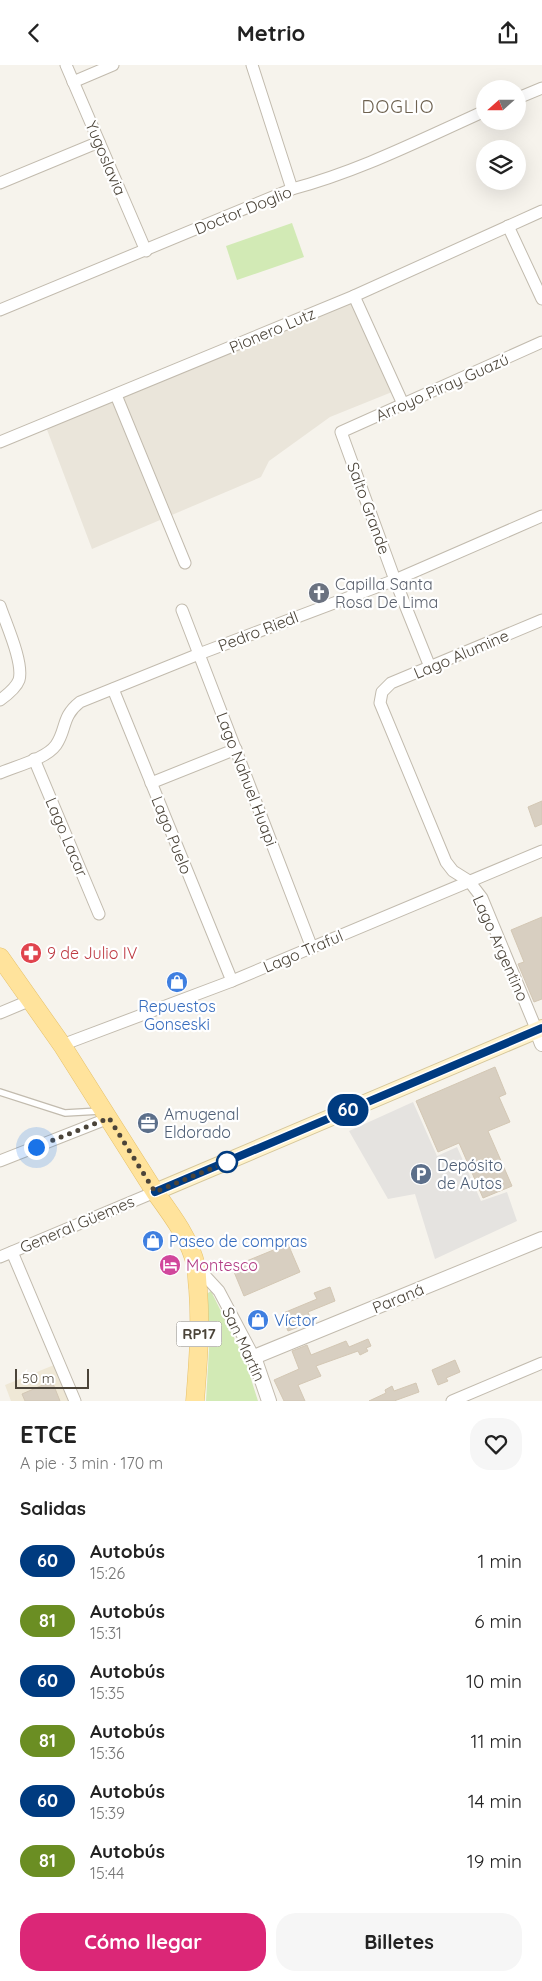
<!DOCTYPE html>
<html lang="es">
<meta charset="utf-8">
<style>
body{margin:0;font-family:Quicksand,sans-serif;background:#f6f6f6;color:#222;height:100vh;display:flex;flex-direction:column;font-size:19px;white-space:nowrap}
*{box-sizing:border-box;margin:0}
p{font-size:16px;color:#767676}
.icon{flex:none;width:28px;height:28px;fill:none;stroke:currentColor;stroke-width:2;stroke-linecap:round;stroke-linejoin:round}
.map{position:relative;height:1336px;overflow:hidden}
.sheet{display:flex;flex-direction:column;background:#fff;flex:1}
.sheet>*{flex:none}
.badge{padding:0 10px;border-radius:16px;font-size:18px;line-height:32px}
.needle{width:32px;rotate:249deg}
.fabs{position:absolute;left:476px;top:15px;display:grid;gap:10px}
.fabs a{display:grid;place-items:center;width:50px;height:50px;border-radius:50%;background:#fff;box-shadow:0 5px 20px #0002;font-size:25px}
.scale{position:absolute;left:15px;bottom:12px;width:74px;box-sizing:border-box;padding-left:5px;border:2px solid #4b4439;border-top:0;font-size:14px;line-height:18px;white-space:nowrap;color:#4b4439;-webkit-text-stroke:4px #fff;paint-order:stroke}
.you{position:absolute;width:25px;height:25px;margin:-12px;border:4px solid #fff;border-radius:50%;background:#1a73e8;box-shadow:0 0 0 8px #1a73e833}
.map>.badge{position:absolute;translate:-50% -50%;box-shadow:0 0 0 2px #fff}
h2{padding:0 20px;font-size:19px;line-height:45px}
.round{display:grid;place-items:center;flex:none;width:52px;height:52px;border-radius:20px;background:#f6f6f6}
.headline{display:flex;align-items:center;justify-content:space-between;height:85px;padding:0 20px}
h1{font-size:24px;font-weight:700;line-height:38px}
.action{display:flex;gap:10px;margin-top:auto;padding:10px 20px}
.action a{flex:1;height:58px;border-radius:20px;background:#db2777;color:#fff;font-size:20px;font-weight:700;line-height:58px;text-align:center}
.action a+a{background:#f6f6f6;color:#222}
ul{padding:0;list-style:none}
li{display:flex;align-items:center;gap:15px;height:60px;padding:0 20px}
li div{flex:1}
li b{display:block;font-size:19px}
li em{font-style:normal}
li .badge{min-width:55px;font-weight:700;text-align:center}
header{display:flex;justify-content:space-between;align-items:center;height:65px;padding:0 20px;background:#fff;font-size:22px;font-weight:700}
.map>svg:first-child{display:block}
</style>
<header><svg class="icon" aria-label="back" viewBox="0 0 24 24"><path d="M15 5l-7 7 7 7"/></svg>Metrio<svg class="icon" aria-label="share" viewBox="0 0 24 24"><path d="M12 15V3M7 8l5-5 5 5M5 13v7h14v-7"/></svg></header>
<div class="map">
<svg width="542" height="1336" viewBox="0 0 542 1336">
<rect width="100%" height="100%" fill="#f6f3ec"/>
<polygon fill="#eae5da" points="352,236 392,327 330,352 269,396 261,412 92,484 46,362"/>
<polygon fill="#efe8d6" points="54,1300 69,1336 11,1336 5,1320"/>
<g fill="#d2eab5">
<polygon points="292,158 304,192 237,215 226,181"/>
<polygon points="211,1226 245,1295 258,1336 206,1336 209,1284 205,1230"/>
</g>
<polygon fill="#e5e3e0" points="413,1037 437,1091 457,1082 481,1136 507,1127 517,1156 435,1194 415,1129 388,1134 349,1066"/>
<g fill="#d8cfc1" stroke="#d3c7b4">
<polygon points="542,736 542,759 535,762 528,742"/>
<polygon points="542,852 542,934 534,937 518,899 524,897 511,865"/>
<polygon points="495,1002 506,1029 499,1032 510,1057 488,1066 512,1121 483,1133 459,1078 438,1087 416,1036"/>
<polygon points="288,1179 300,1207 244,1231 232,1202"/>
<polygon points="330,1222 335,1236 308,1247 312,1257 288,1266 281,1249 317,1234 314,1228"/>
<polygon points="368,1274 371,1281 366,1283 368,1286 360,1290 358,1286 316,1301 321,1311 298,1320 305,1336 284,1336 274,1315 299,1304 292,1286 307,1280 311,1290 346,1276 349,1282"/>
<polygon points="455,1295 460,1307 446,1313 448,1316 438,1320 432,1305"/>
<polygon points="52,1316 60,1336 25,1336 22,1329"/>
<polygon points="416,1318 419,1327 394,1336 369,1336 386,1328 385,1325 392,1321 394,1326"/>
</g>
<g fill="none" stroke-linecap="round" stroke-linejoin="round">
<g stroke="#c2bbae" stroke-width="8">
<polyline id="service" points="0,1027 65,1048 100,1046"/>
</g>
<g stroke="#c2bbae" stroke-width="13">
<g id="minor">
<polyline points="66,0 146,186"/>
<polyline points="252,0 292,124"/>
<polyline points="73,17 113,0"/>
<polyline points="518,33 542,23"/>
<polyline points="0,118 99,77"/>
<polyline points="508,161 542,234"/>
<polyline points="354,231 403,339"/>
<path d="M 0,245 L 292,124 C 360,106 422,74 485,46"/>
<polyline points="116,330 185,498"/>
<polyline points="0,377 354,231 542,146"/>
<path d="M 0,541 C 6,559 24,598 19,615 C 16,623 7,630 0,635"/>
<polyline points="182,545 312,883"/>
<polyline points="430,602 395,515 341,367 542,277"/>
<polyline points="113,624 232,916"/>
<polyline points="34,694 99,849"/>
<path d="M 0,708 C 16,701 46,694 56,680 C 67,664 61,652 80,637 L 199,589 L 395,515 L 542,451"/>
<polyline points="151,718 236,684"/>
<polyline points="0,948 31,935"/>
<polyline points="537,966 482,833 469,816 453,806 446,797 380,638 382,627 391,618 542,555"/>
<polyline points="62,980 232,916 542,786"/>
<polyline points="0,1096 109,1053"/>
<polyline points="12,1187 75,1336"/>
<polyline points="0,1192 155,1127"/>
<polyline points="196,1201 219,1226 254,1292"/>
<polyline points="452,1336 542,1298"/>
</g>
</g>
<g stroke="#c2bbae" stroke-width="16">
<g id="tertiary">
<polyline points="537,966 542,979"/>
<polyline points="269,1336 254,1292 542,1174"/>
</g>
</g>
<g stroke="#d6c79b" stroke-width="18">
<polyline id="secondary" points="155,1127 542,963"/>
</g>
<g stroke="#e6c16a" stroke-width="19">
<path id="primary" d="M 0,892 L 62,980 L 155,1127 C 171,1149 190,1174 196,1201 C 197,1208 197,1217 198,1224 C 201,1262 198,1299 195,1336"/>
</g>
<use href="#service" stroke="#fff" stroke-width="5.5"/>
<use href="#minor" stroke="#fff" stroke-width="11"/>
<use href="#tertiary" stroke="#fff" stroke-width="14"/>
<use href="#secondary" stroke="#fff3cd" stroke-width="16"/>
<use href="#primary" stroke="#ffe39c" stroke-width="18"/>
</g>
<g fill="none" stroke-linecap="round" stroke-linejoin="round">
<g stroke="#fff" stroke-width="11">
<polyline id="line" points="155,1127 542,963"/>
</g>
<use href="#line" stroke="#003b80" stroke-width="8"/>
<polyline stroke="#4b4439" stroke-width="5" stroke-dasharray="0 9" points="36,1082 109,1053 155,1127 227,1097"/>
</g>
<defs>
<g id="church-disc" transform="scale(1.125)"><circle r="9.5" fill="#6b7280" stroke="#fff"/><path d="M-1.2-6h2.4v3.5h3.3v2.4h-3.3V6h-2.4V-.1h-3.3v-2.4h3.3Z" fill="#fff"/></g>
<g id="pharmacy-disc" transform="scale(1.125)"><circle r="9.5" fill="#e0444e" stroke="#fff"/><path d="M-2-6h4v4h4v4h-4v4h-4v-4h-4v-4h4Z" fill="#fff"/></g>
<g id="shop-disc" transform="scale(1.125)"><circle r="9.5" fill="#3f7fe0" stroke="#fff"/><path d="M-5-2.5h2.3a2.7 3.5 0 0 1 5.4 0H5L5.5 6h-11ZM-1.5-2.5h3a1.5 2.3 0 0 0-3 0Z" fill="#fff"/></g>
<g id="office-disc" transform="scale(1.125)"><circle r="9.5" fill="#5c6f8a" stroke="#fff"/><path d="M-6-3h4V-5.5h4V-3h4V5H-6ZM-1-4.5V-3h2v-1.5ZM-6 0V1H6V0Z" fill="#fff"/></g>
<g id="parking-disc" transform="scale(1.125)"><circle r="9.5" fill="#5c6f8a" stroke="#fff"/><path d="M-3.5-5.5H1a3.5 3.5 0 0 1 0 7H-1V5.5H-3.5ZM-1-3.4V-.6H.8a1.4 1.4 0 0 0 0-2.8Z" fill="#fff"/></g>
<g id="hotel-disc" transform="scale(1.125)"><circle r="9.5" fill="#d1479c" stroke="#fff"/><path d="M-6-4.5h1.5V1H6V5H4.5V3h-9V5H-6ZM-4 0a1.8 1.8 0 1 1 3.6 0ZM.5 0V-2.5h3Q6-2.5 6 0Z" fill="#fff"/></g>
</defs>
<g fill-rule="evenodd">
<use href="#church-disc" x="319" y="528"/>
<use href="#pharmacy-disc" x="31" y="888"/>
<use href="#shop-disc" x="177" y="917"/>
<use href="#office-disc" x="148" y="1058"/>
<use href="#parking-disc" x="421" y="1109"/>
<use href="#shop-disc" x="153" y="1176"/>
<use href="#hotel-disc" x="170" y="1200"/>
<use href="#shop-disc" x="258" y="1255"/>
</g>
<circle fill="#fff" stroke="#003b80" stroke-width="2.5" cx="227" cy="1097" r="10"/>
<g text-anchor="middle" stroke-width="4.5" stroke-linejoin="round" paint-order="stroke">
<rect fill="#fff" stroke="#817c74" stroke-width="1" x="176.5" y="1256.5" width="45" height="25" rx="4"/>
<g font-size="15" font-weight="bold" fill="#4b4439">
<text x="199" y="1274">RP17</text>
</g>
<g font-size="16" fill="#4b4439" stroke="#fff">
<text transform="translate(106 93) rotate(67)" y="6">Yugoslavia</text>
<text transform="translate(243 145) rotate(-22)" y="6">Doctor Doglio</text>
<text transform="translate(272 265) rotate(-23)" y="6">Pionero Lutz</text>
<text transform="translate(442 322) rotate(-24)" y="6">Arroyo Piray Guazú</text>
<text transform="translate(369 443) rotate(70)" y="6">Salto Grande</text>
<text transform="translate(258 566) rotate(-21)" y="6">Pedro Riedl</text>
<text transform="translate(461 589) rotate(-23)" y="6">Lago Alumine</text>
<text transform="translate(247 714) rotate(69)" y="6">Lago Nahuel Huapi</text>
<text transform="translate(172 770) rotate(68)" y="6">Lago Puelo</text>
<text transform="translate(67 772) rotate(67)" y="6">Lago Lacar</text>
<text transform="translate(501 883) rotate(66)" y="6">Lago Argentino</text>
<text transform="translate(303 886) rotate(-23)" y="6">Lago Traful</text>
<text transform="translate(77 1159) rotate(-23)" y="6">General Güemes</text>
<text transform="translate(398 1233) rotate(-22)" y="6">Paraná</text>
<text transform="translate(244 1279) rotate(65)" y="6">San Martín</text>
</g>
<g font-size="16" fill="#5b616d" stroke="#fff" text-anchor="start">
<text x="335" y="525">Capilla Santa<tspan x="335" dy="18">Rosa De Lima</tspan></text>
</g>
<g font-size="16" fill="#be3a42" stroke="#fff" text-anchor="start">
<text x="47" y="894">9 de Julio IV</text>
</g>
<g font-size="16" fill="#366cbe" stroke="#fff" text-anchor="start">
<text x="177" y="947" text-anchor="middle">Repuestos<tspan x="177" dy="18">Gonseski</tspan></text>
<text x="169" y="1182">Paseo de compras</text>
<text x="274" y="1261">Víctor</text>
</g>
<g font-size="16" fill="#4e5e75" stroke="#fff" text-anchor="start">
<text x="164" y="1055">Amugenal<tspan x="164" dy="18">Eldorado</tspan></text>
<text x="437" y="1106">Depósito<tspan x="437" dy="18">de Autos</tspan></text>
</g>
<g font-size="16" fill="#b23c85" stroke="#fff" text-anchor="start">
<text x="186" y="1206">Montesco</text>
</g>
<g font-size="18" letter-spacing="1" fill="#6e6250" stroke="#fff">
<text x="398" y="48">DOGLIO</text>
</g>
</g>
</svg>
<div class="fabs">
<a><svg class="needle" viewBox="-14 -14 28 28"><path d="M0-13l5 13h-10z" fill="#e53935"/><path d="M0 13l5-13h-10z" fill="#767676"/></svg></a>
<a><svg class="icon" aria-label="layers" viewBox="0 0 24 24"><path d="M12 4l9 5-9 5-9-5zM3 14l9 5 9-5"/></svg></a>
</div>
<div class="scale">50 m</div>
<div class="you" style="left:36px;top:1082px"></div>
<b class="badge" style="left:348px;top:1045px;background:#003b80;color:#fff">60</b>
</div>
<section class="sheet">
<div class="headline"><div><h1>ETCE</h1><p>A pie · 3 min · 170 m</p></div><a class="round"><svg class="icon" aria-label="heart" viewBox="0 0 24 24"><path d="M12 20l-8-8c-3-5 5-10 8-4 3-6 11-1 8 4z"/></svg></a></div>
<h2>Salidas</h2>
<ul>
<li><span class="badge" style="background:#003b80;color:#fff">60</span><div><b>Autobús</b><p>15:26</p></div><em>1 min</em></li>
<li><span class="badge" style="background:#6b8e23;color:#fff">81</span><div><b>Autobús</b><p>15:31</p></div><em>6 min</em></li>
<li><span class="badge" style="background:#003b80;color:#fff">60</span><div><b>Autobús</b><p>15:35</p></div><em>10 min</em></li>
<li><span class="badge" style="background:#6b8e23;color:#fff">81</span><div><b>Autobús</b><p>15:36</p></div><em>11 min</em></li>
<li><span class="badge" style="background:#003b80;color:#fff">60</span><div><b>Autobús</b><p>15:39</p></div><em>14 min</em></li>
<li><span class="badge" style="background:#6b8e23;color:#fff">81</span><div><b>Autobús</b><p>15:44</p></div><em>19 min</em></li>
</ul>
<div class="action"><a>Cómo llegar</a><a>Billetes</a></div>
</section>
